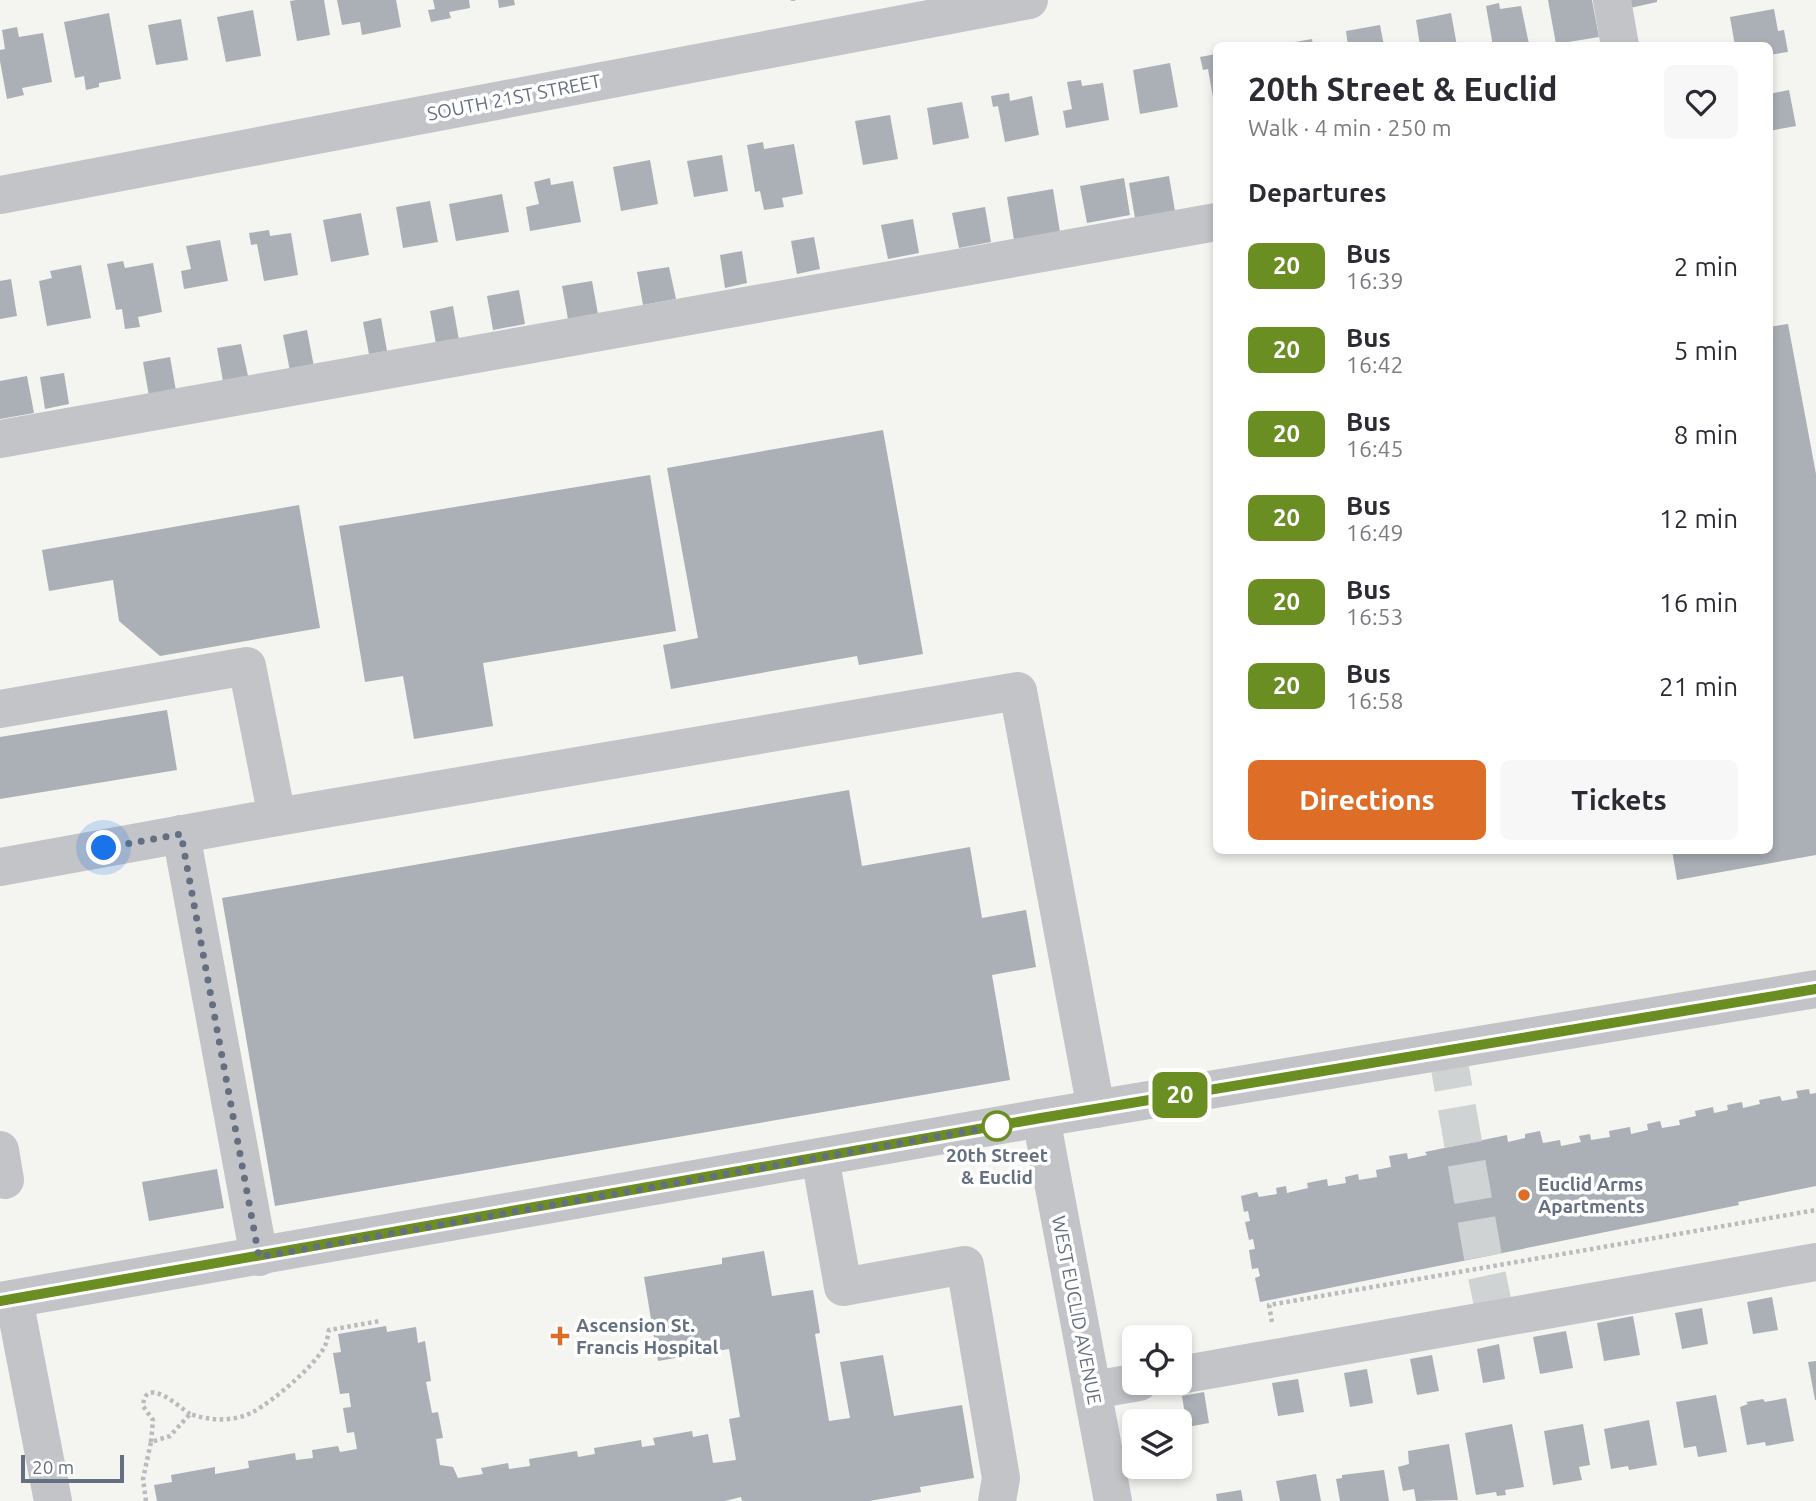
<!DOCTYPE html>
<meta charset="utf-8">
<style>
body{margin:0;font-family:Ubuntu,sans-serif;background:#f7f7f7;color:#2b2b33;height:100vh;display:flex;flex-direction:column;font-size:26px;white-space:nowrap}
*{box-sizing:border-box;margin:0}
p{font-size:23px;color:#7c7c81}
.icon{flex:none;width:38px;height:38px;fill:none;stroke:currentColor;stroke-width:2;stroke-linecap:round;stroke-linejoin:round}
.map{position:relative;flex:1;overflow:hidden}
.details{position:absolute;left:1213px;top:42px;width:560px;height:812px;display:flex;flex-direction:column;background:#fff;border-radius:10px;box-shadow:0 4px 10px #0003}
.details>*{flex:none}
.badge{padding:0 14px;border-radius:10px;font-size:24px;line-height:46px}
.tools{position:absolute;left:1122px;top:1325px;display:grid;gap:14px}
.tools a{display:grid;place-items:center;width:70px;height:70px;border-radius:10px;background:#fff;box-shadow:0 4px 10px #0003;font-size:35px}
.scale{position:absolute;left:21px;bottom:18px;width:103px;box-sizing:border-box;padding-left:7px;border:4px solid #647081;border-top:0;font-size:19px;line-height:24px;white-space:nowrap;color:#647081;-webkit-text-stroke:5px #fff;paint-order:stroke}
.you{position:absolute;width:35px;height:35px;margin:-18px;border:5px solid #fff;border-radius:50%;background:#1a73e8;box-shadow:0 0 0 10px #1a73e833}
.map>.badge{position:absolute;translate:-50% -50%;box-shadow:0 0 0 4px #fff}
h2{padding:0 35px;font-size:26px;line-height:63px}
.round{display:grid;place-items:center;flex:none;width:74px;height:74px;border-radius:10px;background:#f7f7f7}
.headline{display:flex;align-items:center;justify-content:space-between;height:119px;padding:0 35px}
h1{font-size:33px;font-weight:600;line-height:52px}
.primary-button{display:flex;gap:14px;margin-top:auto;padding:14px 35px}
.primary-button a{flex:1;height:80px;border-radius:10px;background:#de6d27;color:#fff;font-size:28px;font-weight:600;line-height:80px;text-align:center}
.primary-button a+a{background:#f7f7f7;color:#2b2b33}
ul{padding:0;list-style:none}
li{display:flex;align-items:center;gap:21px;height:84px;padding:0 35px}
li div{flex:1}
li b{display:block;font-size:26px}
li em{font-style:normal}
li .badge{min-width:77px;font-weight:700;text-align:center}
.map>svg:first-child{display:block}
</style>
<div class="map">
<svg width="1816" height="1501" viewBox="0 0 1816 1501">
<rect width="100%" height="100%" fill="#f4f4f0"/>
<g fill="#aab0b6">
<polygon points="296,0 324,0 330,35 297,41 290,1"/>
<polygon points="337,0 396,0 401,27 362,35 360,22 342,25"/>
<polygon points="433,0 469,0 470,8 449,12 451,18 431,22 428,10 435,9"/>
<polygon points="498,0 514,0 515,5 499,8"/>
<polygon points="1548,0 1592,0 1599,37 1556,44"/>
<polygon points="1629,0 1657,0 1657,2 1630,8"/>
<polygon points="1499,3 1500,9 1521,6 1529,44 1493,46 1486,6"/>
<polygon points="1774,9 1778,31 1784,30 1788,52 1769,55 1769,46 1735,46 1730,17"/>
<polygon points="253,10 261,56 226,62 217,17"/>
<polygon points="109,13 121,79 99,83 99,87 86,90 84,76 75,78 64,22"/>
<polygon points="1451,13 1457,46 1420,46 1416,20"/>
<polygon points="181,19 188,60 156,65 148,25"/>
<polygon points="1380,25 1384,46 1348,46 1346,31"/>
<polygon points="17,27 19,37 43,33 52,82 22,88 24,95 7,99 0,61 0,50 5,49 2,30"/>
<polygon points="1312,39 1313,46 1284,46 1284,44"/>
<polygon points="1216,54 1216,108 1215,108 1208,69 1203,70 1200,57"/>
<polygon points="1170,63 1178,107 1140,114 1133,70"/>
<polygon points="1081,80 1082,86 1103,83 1109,120 1066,128 1063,111 1072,109 1067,82"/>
<polygon points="1789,90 1796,126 1769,131 1769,94"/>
<polygon points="1009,93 1010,101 1032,96 1039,135 1005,142 998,106 993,107 991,96"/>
<polygon points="962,102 969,138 933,145 927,108"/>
<polygon points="890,115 898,159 863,165 855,121"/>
<polygon points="763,142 764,149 794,144 803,194 782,198 784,207 764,210 760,191 755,192 747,145"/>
<polygon points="722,155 728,191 694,197 687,161"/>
<polygon points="650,160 658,204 621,211 613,167"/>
<polygon points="1169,176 1175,211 1135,218 1129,183"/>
<polygon points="550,178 551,185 573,181 581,222 530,231 526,207 539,204 534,182"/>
<polygon points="1124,178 1130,215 1087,223 1080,186"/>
<polygon points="1053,189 1060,232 1014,240 1007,197"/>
<polygon points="502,194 509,232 456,241 449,204"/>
<polygon points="430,201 438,242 403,248 396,207"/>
<polygon points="985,207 991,242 959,248 952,213"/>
<polygon points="361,213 369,255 331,262 323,220"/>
<polygon points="913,219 919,253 888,259 881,225"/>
<polygon points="269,230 270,236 291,233 298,275 264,281 257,244 251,245 249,233"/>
<polygon points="814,237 820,269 797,274 791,241"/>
<polygon points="220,240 228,281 184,289 181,271 191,269 186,246"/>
<polygon points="742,251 747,283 725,288 720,255"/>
<polygon points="123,261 125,268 153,263 162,312 138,317 140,327 125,329 122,309 116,310 107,264"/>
<polygon points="81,265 91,318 47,326 39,281 52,278 50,271"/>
<polygon points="669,267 676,299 643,305 637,272"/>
<polygon points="11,279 17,316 0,319 0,281"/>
<polygon points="592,281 598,314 568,319 562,286"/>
<polygon points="519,290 525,324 493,330 487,296"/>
<polygon points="453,306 459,340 436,344 430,311"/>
<polygon points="381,318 387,351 369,354 363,322"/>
<polygon points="1788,324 1816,474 1816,855 1677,880 1672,850 1769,850 1769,327"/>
<polygon points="307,330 314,367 290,371 283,335"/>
<polygon points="241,344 248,376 223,381 217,348"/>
<polygon points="170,357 176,391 149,396 143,362"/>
<polygon points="64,373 69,404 45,409 40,377"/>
<polygon points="27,376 34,413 0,419 0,381"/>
<polygon points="883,430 923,654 859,665 857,656 671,689 663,645 698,638 667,468"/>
<polygon points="650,475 676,631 483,663 493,726 414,739 403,676 365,682 339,526"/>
<polygon points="299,505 320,628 160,656 119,621 113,580 49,591 42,550"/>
<polygon points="167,710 177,770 0,799 0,737"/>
<polygon points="849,790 862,866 970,847 982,918 1026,910 1036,967 992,975 1010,1080 275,1206 222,898"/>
<polygon points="1809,1089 1810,1094 1816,1093 1816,1186 1738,1202 1739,1205 1260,1302 1255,1278 1260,1276 1258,1268 1252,1269 1249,1250 1255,1249 1253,1239 1249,1240 1245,1222 1250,1221 1248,1211 1244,1212 1241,1196 1257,1192 1259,1197 1277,1194 1276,1188 1286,1186 1287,1193 1308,1188 1307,1183 1327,1179 1328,1186 1346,1183 1345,1177 1358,1174 1359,1180 1377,1177 1376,1170 1391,1167 1389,1156 1407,1153 1408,1159 1427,1155 1425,1152 1507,1135 1508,1142 1525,1138 1525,1134 1540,1131 1543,1143 1560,1140 1561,1146 1581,1142 1579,1136 1590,1134 1591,1140 1610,1137 1609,1131 1630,1127 1631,1134 1648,1130 1647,1124 1660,1121 1662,1128 1680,1125 1679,1120 1696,1116 1695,1111 1713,1107 1714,1113 1728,1110 1727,1105 1742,1102 1743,1108 1760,1104 1759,1100 1780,1096 1782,1101 1798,1098 1796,1091"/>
<polygon points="217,1169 224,1208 149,1221 142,1182"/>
<polygon points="764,1251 772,1296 813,1290 820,1333 815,1334 829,1421 850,1418 840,1362 883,1355 894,1416 962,1405 974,1478 920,1487 921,1492 869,1501 742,1501 741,1497 725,1501 157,1501 154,1485 172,1482 171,1475 215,1467 215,1474 249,1468 248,1461 295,1453 296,1460 313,1458 312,1450 338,1446 340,1452 357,1449 354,1432 347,1433 343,1408 351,1407 349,1393 340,1394 333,1353 341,1352 338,1334 386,1326 387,1332 416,1327 418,1343 425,1341 431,1381 426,1382 432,1413 438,1412 443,1438 436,1439 440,1465 453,1467 458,1478 483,1474 481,1468 508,1463 509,1469 530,1466 529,1459 577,1451 578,1457 595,1454 594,1448 641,1440 642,1447 655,1445 653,1438 692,1431 693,1437 708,1434 713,1463 736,1460 729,1419 740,1417 729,1349 658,1361 644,1277 722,1264 722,1258"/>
<polygon points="1772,1297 1778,1330 1753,1334 1747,1302"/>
<polygon points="1702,1308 1708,1344 1682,1349 1675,1313"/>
<polygon points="1633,1316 1640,1355 1604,1361 1597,1323"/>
<polygon points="1566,1331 1573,1368 1540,1374 1533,1337"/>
<polygon points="1499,1344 1505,1379 1483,1383 1477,1349"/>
<polygon points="1432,1355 1439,1391 1417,1395 1410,1359"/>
<polygon points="1816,1361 1816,1400 1815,1400 1808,1362"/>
<polygon points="1367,1369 1373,1403 1350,1407 1344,1373"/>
<polygon points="1298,1379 1304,1412 1278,1416 1272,1383"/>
<polygon points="1204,1392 1209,1423 1187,1427 1182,1396"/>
<polygon points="1716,1395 1727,1452 1698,1457 1696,1446 1684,1448 1676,1402"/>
<polygon points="1786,1398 1794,1441 1766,1446 1765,1442 1747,1445 1740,1407 1748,1404 1746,1402 1763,1399 1765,1402"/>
<polygon points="1649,1420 1657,1465 1629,1470 1628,1466 1611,1469 1604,1429"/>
<polygon points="1512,1424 1524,1487 1505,1490 1506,1495 1497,1496 1496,1492 1476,1495 1465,1433"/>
<polygon points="1583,1424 1590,1465 1579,1467 1582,1480 1553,1485 1544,1431"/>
<polygon points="1449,1444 1458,1500 1416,1501 1414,1489 1403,1491 1398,1467 1409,1464 1408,1451"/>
<polygon points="1384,1470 1389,1501 1340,1501 1336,1479 1342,1478 1342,1475"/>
<polygon points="1316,1474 1321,1501 1280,1501 1276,1481"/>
<polygon points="1241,1490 1243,1501 1217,1501 1216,1494"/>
</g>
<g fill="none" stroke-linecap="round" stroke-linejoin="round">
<polyline stroke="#d0d3d4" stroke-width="38" stroke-dasharray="38 19" stroke-linecap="butt" points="1447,1051 1483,1257 1496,1319"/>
<g stroke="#b9bbbd" stroke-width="4.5" stroke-dasharray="3.5 3.5" stroke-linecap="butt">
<polyline points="793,0 793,1"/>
<polyline points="1272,1322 1269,1305 1816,1210"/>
<path d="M 151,1442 L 153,1420 L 143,1406 C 145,1375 178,1406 190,1414"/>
<path d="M 146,1501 L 143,1479 L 151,1442 L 170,1436 L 190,1414 C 210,1421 234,1422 253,1412 C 273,1401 315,1366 325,1346 C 327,1341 328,1335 329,1330 L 380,1321"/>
</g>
<g stroke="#c2c4c8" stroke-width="38">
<polyline points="1612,0 1620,46"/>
<polyline points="0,195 1029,0"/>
<polyline points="0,439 1216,222"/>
<polyline points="0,709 247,666 277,817"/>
<polyline points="181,834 259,1257"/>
<polyline points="0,867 277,817 1018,691 1096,1109"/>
<polyline points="1041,1118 1113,1501"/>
<polyline points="0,1150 5,1180"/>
<polyline points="820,1157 843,1287 965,1265 1001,1478 997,1501"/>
<polyline points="14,1299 53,1501"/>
<polyline points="0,1301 1041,1118 1816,989"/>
<polyline points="1180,1375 1816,1262"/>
<polyline points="1093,1390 1139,1382"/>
</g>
</g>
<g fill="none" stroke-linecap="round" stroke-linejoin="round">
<g stroke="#fff" stroke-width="16">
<polyline id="line" points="0,1301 1041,1118 1816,989"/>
</g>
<use href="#line" stroke="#6b8e23" stroke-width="10"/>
<polyline stroke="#647081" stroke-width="7" stroke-dasharray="0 12.6" points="104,848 181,834 259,1257 1008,1124 997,1126"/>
</g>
<circle fill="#fff" stroke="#6b8e23" stroke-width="3.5" cx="997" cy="1126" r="14"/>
<g fill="#de6d27" stroke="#fff" stroke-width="2.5">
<circle cx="1524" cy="1195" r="7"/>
<path d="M556.5 1325.5h7v7h7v7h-7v7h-7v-7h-7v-7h7z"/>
</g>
<g text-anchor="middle" stroke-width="7" stroke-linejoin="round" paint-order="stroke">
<g font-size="19" fill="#647081" stroke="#fff">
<text transform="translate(514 97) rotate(-11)" y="7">SOUTH 21ST STREET</text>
<text transform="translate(1077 1310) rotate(79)" y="7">WEST EUCLID AVENUE</text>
</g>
<g font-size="19" font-weight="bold" fill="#647081" stroke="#fff">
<text x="997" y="1162">20th Street<tspan x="997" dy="22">&amp; Euclid</tspan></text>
</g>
<g font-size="19" font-weight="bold" fill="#647081" stroke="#fff" text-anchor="start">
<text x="1538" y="1191">Euclid Arms<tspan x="1538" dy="22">Apartments</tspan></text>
<text x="576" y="1332">Ascension St.<tspan x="576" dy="22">Francis Hospital</tspan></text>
</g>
</g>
</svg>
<div class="tools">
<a><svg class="icon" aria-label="locate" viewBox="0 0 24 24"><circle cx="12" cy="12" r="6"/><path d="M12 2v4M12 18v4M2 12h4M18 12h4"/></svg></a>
<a><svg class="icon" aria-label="layers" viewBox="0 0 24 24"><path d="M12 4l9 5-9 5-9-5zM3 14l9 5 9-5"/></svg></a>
</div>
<div class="scale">20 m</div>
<div class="you" style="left:104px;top:848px"></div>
<b class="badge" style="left:1180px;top:1095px;background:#6b8e23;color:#fff">20</b>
<section class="details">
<div class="headline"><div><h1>20th Street &amp; Euclid</h1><p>Walk · 4 min · 250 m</p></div><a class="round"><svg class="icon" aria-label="heart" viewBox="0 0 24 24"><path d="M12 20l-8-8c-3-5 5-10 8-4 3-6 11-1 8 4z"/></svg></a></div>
<h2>Departures</h2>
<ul>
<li><span class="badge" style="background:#6b8e23;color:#fff">20</span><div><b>Bus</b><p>16:39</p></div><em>2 min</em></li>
<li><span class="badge" style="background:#6b8e23;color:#fff">20</span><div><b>Bus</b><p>16:42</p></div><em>5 min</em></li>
<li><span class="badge" style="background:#6b8e23;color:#fff">20</span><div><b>Bus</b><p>16:45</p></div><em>8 min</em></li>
<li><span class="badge" style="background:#6b8e23;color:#fff">20</span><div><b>Bus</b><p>16:49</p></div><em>12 min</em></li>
<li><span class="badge" style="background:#6b8e23;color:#fff">20</span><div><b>Bus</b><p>16:53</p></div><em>16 min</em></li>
<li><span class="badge" style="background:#6b8e23;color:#fff">20</span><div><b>Bus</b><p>16:58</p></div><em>21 min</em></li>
</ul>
<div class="primary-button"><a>Directions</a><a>Tickets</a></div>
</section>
</div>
